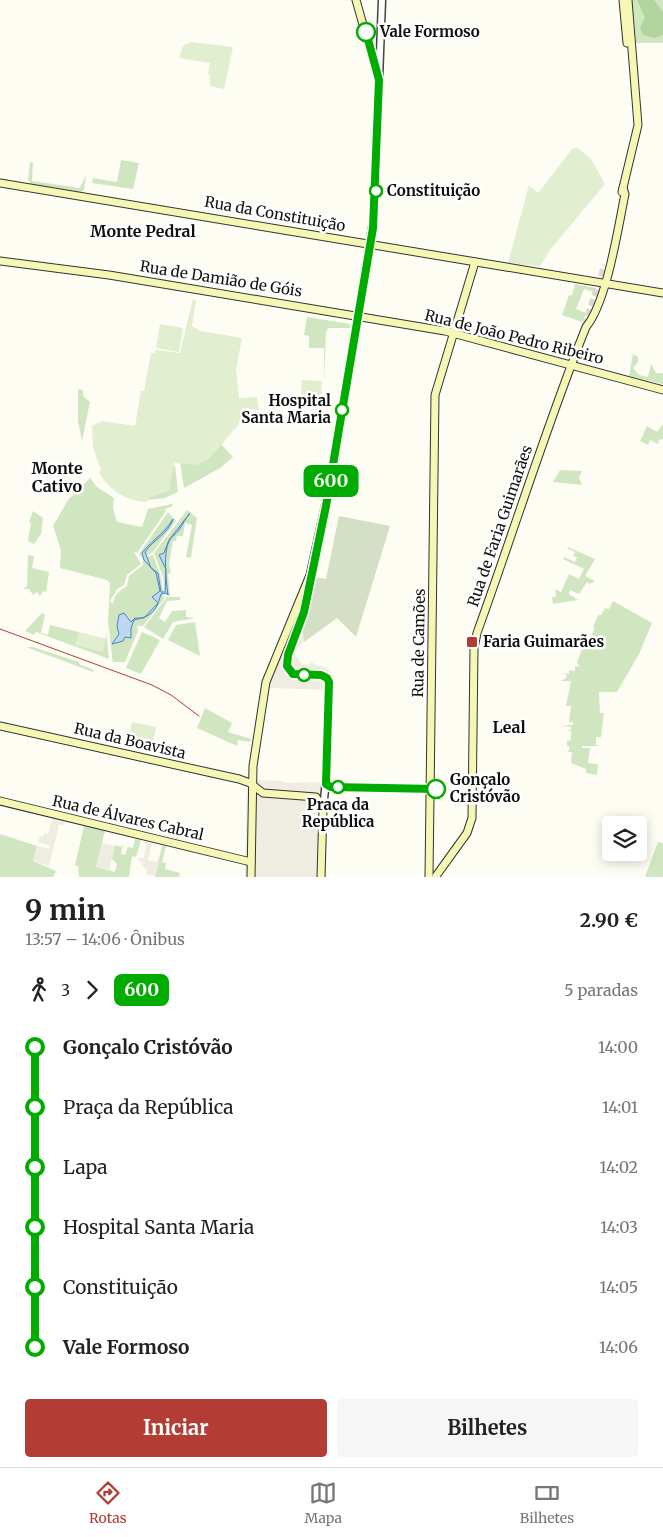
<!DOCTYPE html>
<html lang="pt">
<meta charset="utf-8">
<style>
body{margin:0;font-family:Merriweather,serif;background:#f6f6f6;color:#222;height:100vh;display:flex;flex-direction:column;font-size:19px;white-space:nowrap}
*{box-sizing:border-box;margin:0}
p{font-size:16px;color:#767676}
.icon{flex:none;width:28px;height:28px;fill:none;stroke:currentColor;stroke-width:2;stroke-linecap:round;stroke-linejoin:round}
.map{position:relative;height:877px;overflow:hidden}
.drawer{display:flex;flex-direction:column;background:#fff;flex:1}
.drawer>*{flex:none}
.badge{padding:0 10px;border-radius:8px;font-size:18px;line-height:32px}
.fabs{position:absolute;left:602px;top:816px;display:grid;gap:10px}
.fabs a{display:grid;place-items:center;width:45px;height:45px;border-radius:5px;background:#fff;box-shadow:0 2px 12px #0003;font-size:25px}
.map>.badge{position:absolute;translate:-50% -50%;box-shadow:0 0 0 2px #fff}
.legs{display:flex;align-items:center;gap:8px;height:55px;padding:0 25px;font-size:16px}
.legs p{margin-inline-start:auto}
.summary{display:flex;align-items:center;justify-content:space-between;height:85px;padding:0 25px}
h1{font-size:28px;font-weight:700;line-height:38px}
.action{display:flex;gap:10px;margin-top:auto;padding:10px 25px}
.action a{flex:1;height:58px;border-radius:5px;background:#b33c35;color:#fff;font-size:20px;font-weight:700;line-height:58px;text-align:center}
.action a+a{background:#f6f6f6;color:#222}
ul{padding:0 25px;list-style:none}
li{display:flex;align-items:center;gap:18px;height:60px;font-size:19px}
li i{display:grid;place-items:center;width:8px;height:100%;margin:0 6px;background:currentColor}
li i::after{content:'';width:12px;height:12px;margin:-6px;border:4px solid;border-radius:50%;background:#fff}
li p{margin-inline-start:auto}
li:first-child i{background:linear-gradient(#0000 50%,currentColor 0)}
li:last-child i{background:linear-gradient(currentColor 50%,#0000 0)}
.menu{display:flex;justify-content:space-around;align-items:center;height:70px;border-top:1px solid #e0e0e0;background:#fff;font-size:14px;color:#767676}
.menu a{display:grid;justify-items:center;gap:2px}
.menu .selected{color:#b33c35}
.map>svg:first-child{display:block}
</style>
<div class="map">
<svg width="663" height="877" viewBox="0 0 663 877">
<rect width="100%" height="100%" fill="#fefdf4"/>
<g fill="#cfe6c0">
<polygon points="632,0 663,0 663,43 636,43"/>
<polygon points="121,160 139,163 133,189 92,183 93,178 117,182"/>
<polygon points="30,162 33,163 32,181 80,188 86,175 84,190 81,192 31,184 28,180"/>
<polygon points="575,284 596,288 594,292 584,289 576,309 586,313 582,322 562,315 569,295 572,295"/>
<polygon points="307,317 350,324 351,328 329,328 326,331 324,381 324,348 309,348 309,336 304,335"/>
<polygon points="633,354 638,357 638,362 633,368 639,375 648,377 651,364 656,373 663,373 663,384 629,376"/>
<polygon points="78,389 83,390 83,396 90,402 82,441 78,421"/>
<polygon points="663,424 663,439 659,440 658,444 650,440 648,445 640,441 647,426 657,432"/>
<path d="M 221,444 L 233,457 L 220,468 L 184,488 L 180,462 C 202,466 207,461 221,444 Z"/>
<polygon points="171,466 175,466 178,492 165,498 147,500"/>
<polygon points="560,470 582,471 579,478 582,485 553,482"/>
<path d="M 90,478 L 97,487 L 114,498 L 113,508 L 117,522 L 142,527 L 148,509 L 172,504 L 173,506 L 165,509 L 166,511 L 137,553 L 134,552 L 141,564 L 127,575 L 124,585 L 117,589 L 110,601 L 113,604 C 114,595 119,591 127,586 L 129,576 L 143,565 L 143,558 L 153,555 L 161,577 L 164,599 L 143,626 L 137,626 L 138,631 L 125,662 L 113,662 L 113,664 L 108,621 L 110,584 L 107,580 L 60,568 L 61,550 L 53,526 L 68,500 Z"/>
<polygon points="187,510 197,518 191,558 186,557 192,525 185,523 183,536 177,536 176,541 173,541 169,564 171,573 168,574 170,596 166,595 163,577 154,553"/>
<polygon points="33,511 43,518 41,534 34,544 28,541 31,523 29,522"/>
<polygon points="168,512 176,521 152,553 142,557 139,554"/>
<polygon points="568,547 595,559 585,576 595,581 590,584 587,582 579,594 570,590 569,594 578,600 553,604 552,597 556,597 555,589 561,592 569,574 579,579 584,569 563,559 564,557 575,562 577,557 573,556 575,552 567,548"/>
<polygon points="28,555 34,556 32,568 49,572 46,592 43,591 40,596 37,592 33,595 29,589 23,589 27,586"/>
<polygon points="167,597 180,597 180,600 167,601 159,618 165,622 172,611 186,610 186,617 195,618 173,622 163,639 144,627"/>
<polygon points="613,601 652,623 639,654 617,692 599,692 600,713 604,713 601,737 596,737 596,745 600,746 582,746 582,748 590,748 588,763 598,764 597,775 586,773 586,769 571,763 572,752 568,752 570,747 567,746 567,741 571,740 571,731 565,730 571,730 571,727 560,726 573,725 573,722 569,722 571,706 566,706 571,681 561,681 566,678 567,675 562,673 569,674 569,670 575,671 575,666 580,667 577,662 585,642 588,642 595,628 593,627 597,618 599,615 601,615 605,608 609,609"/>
<polygon points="42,613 45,614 41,633 48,635 50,625 79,632 76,645 106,638 106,630 109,659 36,632 34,635 25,631"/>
<polygon points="195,622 200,656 168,640 176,625"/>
<polygon points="142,632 160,640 141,674 126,668"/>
<polygon points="26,647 33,647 79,662 79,664 94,670 93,672"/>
<polygon points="205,708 232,723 228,732 251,739 250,742 238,740 237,746 235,745 197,728"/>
<polygon points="84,826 105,831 96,867 115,872 117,864 112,859 115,845 121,847 123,844 121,854 125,855 128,847 133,848 135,839 141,840 136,857 132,856 129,877 79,877 78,866 75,865"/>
<polygon points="0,834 37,846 33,861 56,871 53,877 0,877"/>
<polygon points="658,842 663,843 663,877 645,877"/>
<polygon points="162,846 166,846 162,862 166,863 165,869 180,873 179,877 155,877"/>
</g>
<polygon fill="#b2d5a0" points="637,0 654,0 663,12 663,35 654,38 643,35 640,28 645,17"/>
<polygon fill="#d4dfc5" points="339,516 390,526 356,637 337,618 304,642 302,629 314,577 326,579"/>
<g fill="#e1eed0">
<polygon points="191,42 233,47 224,89 210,86 210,74 208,74 210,63 179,58 183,46"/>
<polygon points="573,148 578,148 591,159 605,184 550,250 539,268 538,266 508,263 529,185 538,193"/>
<path d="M 193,299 L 196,300 L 192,326 L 200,331 L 242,338 L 236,369 L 239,398 L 257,397 L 259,410 L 242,408 L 239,424 L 210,458 L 197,465 L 174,463 L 169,491 L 147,498 L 147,502 C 125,501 109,490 99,472 L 101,470 L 93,447 L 92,426 L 102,421 L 135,426 L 141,391 L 144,391 L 151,353 L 155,353 L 155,350 L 180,353 Z"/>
<polygon points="160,324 183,328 179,352 156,348"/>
<polygon points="302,380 322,381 321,397 301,396"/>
<polygon points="79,632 106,639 103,652 75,645"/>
<polygon points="132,722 156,727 153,742 129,736"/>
</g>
<g fill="#efede2">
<polygon points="296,619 304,622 302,629 304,642 295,648 294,653 302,664 308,665 312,662 315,665 326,667 334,677 333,690 269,688 263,679 282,635 289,637"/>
<polygon points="255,780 282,781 286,783 323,782 328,785 326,877 245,877 247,783"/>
<polygon points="52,819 65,822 64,825 59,825 49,866 33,861 37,846 49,849 50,846 38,842 40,836 43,837 44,833 48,834"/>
<polygon points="144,841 152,843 148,860 157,862 162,846 155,876 146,874 147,870 142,866 143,862 138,861 139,858 144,858 146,845"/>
<polygon points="102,843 115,846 109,871 96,867"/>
</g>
<path fill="#bdd8f0" stroke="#4b85c0" d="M 190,513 C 185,519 183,524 179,530 C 176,534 172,536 169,541 C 163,554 166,580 168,595 L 167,593 L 161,594 C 156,612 152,616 134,620 L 131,628 L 131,638 L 125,637 L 123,641 L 112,644 L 119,634 L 117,626 L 119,615 L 124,613 L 131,622 L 135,618 L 144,618 L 158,603 L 152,597 L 160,591 L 156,573 L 144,560 L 142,553 C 153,539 163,535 173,519 C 169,533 153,540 145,552 L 151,568 L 158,573 L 161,592 L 165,592 L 166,569 L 159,555 L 164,553 L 169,540 Z"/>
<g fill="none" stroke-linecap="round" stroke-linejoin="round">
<polyline stroke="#dad9d2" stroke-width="7" stroke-dasharray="7 3.5" stroke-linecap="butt" points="585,326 605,265"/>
<g stroke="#434343" stroke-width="9">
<g id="tertiary">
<polyline points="379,79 382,0"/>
<path d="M 309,581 L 304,612 L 288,655 L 287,666 L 293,674 C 304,676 323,670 329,682 L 326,781 L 323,808"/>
</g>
</g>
<g stroke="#323232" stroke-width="9">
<g id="secondary">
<polyline points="623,0 627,43"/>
<polyline points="0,183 663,293"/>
<polyline points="622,192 638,125 628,0"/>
<polyline points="0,261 109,275 445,331 663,390"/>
<polyline points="0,726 239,779 250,783 263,793 316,797 323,808 321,877"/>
<polyline points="0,801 251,862"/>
<path d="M 436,876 L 467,833 L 472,818 L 474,648 L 477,633 C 514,531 546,427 586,327 C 607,302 618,228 625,194 L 623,188"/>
<polyline points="251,877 253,766 266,682 310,575 333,470 373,222 379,81 356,0"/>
<polyline points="429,877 435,395 475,262"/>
</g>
</g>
<use href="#tertiary" stroke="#fff" stroke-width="6"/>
<use href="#secondary" stroke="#f7f7b5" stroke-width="7"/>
<polyline stroke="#b33c35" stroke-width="1" points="0,629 152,685 171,695 199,716"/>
</g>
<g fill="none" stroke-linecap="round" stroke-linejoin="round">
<g stroke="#fff" stroke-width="11">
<polyline id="line-1" points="366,32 379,80 373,228 326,506 304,612 288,655 287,666 293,674 321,675 327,678 329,682 326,784 331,787 436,789"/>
</g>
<use href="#line-1" stroke="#00ac00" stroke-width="8"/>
</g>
<g fill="#fff" stroke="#00ac00" stroke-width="2.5">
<circle cx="366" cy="32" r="9"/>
<circle cx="376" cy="191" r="6"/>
<circle cx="342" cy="410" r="6"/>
<circle cx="304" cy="675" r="6"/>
<circle cx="338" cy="787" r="6"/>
<circle cx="436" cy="789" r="9"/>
</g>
<rect fill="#b33c35" stroke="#fff" stroke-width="2" x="466" y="636" width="12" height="12" rx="2.5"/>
<g text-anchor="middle" stroke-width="5" stroke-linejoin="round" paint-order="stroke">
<g font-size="15" font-weight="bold" fill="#101010" stroke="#fff" text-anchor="start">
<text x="380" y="37">Vale Formoso</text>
<text x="387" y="196">Constituição</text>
<text x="331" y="406" text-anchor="end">Hospital<tspan x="331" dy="17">Santa Maria</tspan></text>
<text x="450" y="785">Gonçalo<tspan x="450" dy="17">Cristóvão</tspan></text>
<text x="338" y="810" text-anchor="middle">Praça da<tspan x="338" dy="17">República</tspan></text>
</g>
<g font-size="15" fill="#101010" stroke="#fff">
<text transform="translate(275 214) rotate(10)" y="5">Rua da Constituição</text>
<text transform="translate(221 279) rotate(9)" y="5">Rua de Damião de Góis</text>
<text transform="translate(514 337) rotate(14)" y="5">Rua de João Pedro Ribeiro</text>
<text transform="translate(500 526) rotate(-71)" y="5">Rua de Faria Guimarães</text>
<text transform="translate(419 643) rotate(-89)" y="5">Rua de Camões</text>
<text transform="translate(130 741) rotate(13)" y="5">Rua da Boavista</text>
<text transform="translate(128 818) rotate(13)" y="5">Rua de Álvares Cabral</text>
</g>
<g font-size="15" font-weight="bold" fill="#101010" stroke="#fff" text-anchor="start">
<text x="483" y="647">Faria Guimarães</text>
</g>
<g font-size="16" font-weight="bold" fill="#101010" stroke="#fff">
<text x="143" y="237">Monte Pedral</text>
<text x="57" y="474">Monte<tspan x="57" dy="18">Cativo</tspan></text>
<text x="509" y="733">Leal</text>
</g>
</g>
</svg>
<div class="fabs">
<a><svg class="icon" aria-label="layers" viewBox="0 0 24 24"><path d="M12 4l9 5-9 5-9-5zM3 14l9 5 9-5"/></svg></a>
</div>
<b class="badge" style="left:331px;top:481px;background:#00ac00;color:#fff">600</b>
</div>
<section class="drawer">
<div class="summary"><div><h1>9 min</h1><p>13:57 – 14:06 · Ônibus</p></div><b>2.90 €</b></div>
<div class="legs"><svg class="icon" aria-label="walk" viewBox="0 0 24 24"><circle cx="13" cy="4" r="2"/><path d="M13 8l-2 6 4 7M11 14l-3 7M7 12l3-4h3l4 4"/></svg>3<svg class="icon" aria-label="forward" viewBox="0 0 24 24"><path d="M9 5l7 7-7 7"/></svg><b class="badge" style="background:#00ac00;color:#fff">600</b><p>5 paradas</p></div>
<ul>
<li><i style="color:#00ac00"></i><b>Gonçalo Cristóvão</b><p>14:00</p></li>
<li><i style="color:#00ac00"></i><span>Praça da República</span><p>14:01</p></li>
<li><i style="color:#00ac00"></i><span>Lapa</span><p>14:02</p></li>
<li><i style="color:#00ac00"></i><span>Hospital Santa Maria</span><p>14:03</p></li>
<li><i style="color:#00ac00"></i><span>Constituição</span><p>14:05</p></li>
<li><i style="color:#00ac00"></i><b>Vale Formoso</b><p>14:06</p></li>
</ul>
<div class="action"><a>Iniciar</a><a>Bilhetes</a></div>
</section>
<nav class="menu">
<a class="selected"><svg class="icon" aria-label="directions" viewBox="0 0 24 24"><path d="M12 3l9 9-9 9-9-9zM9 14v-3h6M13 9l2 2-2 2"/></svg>Rotas</a>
<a><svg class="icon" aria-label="map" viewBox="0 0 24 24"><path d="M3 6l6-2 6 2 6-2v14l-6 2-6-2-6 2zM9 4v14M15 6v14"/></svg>Mapa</a>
<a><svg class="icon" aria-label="tickets" viewBox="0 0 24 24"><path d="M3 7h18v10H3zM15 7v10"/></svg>Bilhetes</a>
</nav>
